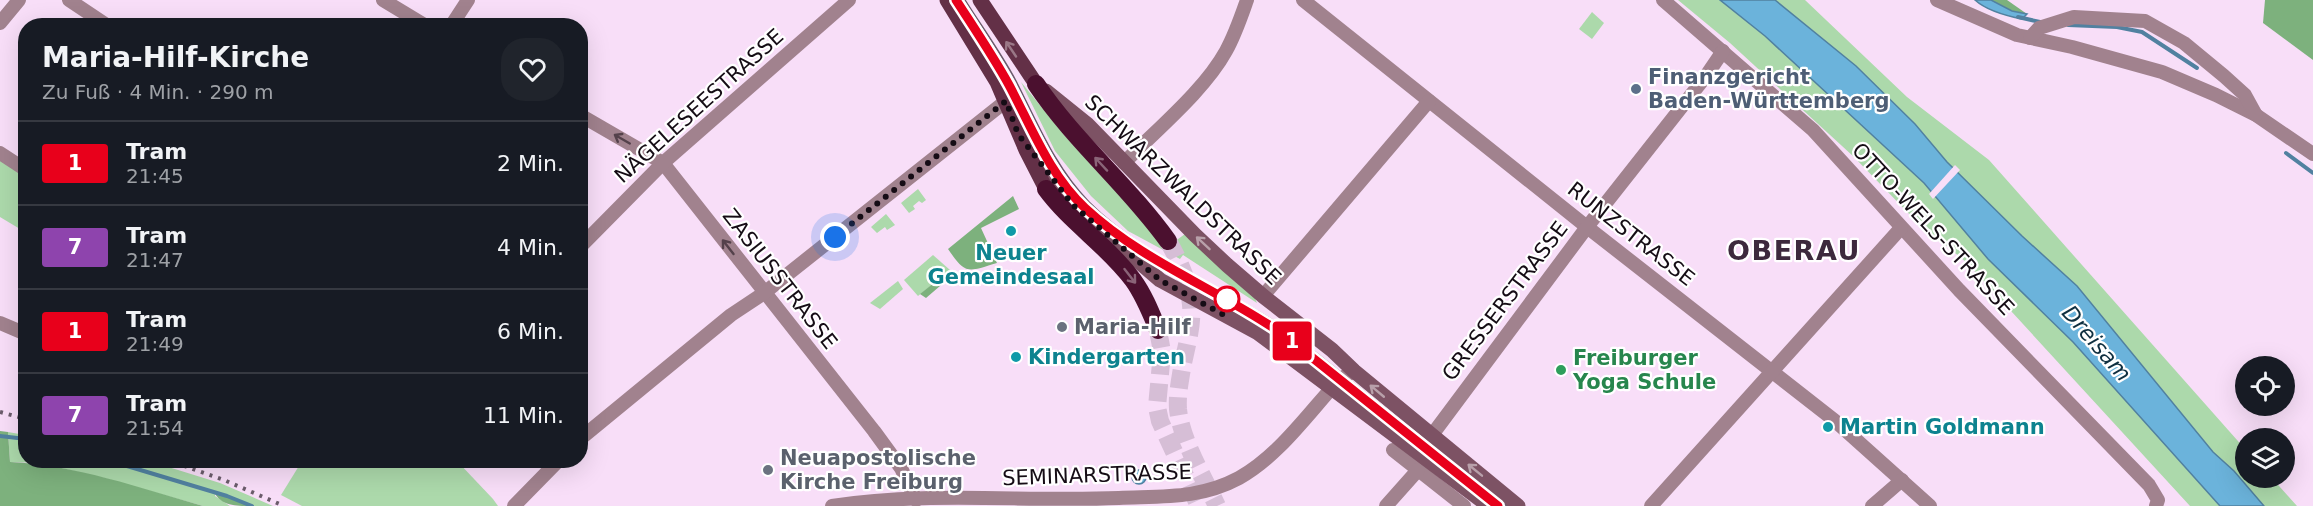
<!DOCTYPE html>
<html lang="de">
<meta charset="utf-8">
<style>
body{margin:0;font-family:"DejaVu Sans",sans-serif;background:#20242c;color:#f1f3f6;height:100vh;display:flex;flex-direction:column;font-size:22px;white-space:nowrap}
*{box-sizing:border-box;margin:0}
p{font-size:20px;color:#9ea1a6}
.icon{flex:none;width:33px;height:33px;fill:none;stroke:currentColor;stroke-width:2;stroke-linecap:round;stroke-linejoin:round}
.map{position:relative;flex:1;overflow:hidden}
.sheet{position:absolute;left:18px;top:18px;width:570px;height:450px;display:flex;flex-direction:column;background:#171b24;border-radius:24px;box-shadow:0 6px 24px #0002}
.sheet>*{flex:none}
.badge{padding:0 12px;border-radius:4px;font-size:21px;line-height:39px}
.tools{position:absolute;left:2235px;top:356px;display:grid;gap:12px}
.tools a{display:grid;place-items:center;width:60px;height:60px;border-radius:50%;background:#171b24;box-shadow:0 6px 24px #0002;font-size:30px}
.you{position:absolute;width:30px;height:30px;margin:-15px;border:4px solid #fff;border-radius:50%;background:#1a73e8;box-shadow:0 0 0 9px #1a73e833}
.map>.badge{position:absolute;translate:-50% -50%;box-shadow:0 0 0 3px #fff}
.round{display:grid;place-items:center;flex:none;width:63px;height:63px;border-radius:24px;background:#20242c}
.head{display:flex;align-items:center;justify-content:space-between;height:102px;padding:0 24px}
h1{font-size:28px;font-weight:700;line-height:45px}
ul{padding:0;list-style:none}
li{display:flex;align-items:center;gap:18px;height:84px;padding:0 24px;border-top:2px solid #363941}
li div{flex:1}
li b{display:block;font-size:22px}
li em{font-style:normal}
li .badge{min-width:66px;font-weight:700;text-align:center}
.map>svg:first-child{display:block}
</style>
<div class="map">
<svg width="2313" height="506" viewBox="0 0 2313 506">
<rect width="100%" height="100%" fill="#f8def8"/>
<g fill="#acd9ab">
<polygon points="1678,0 1805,0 1907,97 1989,160 2245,449 2246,477 2271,477 2297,506 2190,506 1966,262 1915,220 1854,157 1730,43"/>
<polygon points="1592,12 1604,23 1592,39 1579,29"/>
<polygon points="1021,82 1065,136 1167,247 1185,234 1253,294 1257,303 1183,255 1180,259 1128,231 1091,196 1055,151"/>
<polygon points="0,159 25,176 25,232 0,217"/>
<polygon points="918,189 926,200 922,203 919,201 913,206 915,209 909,213 901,203"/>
<polygon points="886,214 895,225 887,230 885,227 877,233 871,227"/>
<polygon points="933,255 950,270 918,296 904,280"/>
<polygon points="898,281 903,289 880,309 870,303"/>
<polygon points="8,432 25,435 26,460 149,461 220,483 273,506 250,506 215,492 215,496 230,506 203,506 104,478 39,463 10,462"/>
<polygon points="302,461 457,461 493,499 498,506 302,506 281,495"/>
</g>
<g fill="#7db17d">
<polygon points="1991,0 2007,0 2027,14 2012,11"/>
<polygon points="2265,0 2313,0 2313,60 2263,23"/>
<path d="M 1013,196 L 1019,209 L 981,228 L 997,263 C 967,272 966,275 948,249 Z"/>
<polygon points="950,270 954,274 926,298 920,294"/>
<path d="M 0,431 L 8,432 L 10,462 C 76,465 140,488 203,506 L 0,506 Z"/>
<path d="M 214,492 L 250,506 C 236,506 221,506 214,492 Z"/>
</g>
<g fill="#6bb3db" stroke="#5181a0" stroke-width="1.5">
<polygon points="1720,0 1775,0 1856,66 1915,124 1947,162 2022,236 2077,286 2213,452 2234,471 2264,506 2220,506 2073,342 1988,259 1924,183 1765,36"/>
<path d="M 1975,0 L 1991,0 L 2012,11 L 2027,14 L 2022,19 C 2007,16 1987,11 1975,0 Z"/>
<circle cx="1139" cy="477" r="7"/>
</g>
<polygon fill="#f8def8" points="1955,165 1960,170 1933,199 1929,194"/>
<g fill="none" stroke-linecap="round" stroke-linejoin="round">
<g stroke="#5181a0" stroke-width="4">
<polyline points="2018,17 2040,22"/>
<polyline points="2068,25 2117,27 2142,32 2197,68"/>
<polyline points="2286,153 2313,173"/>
<polyline points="0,436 26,439"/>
<polyline points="107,460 227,496 252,506"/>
</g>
<g stroke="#d6bed6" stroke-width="18" stroke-dasharray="18 9" stroke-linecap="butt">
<path d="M 1168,241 C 1179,260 1189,282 1191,305 C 1193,326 1186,347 1182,368 C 1180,381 1177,395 1178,409 C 1181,440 1204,478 1217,506"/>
<polyline points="1158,330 1162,352 1157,407 1160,421 1199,506"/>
</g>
<g stroke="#a1828e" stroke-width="14">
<polyline points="69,0 108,26"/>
<polyline points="383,0 426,26"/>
<polyline points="1303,0 1587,227 1834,420 1930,506"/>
<polyline points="1663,0 1813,130 1959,290 2149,485 2158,500 2156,506"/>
<polyline points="1937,0 2017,35 2072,47 2162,72 2216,95 2256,115 2313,154"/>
<polyline points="0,23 19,0"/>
<polyline points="451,26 468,0"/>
<polyline points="2030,38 2039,28 2074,17 2145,21 2184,43 2224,76 2245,95 2256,115"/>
<polyline points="580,115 663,163 874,431 901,468 916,500"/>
<polyline points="0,153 26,170"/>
<path d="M 1124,163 C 1156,130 1204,91 1226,51 C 1235,35 1241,17 1247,0"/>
<polyline points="580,247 663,163 849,0"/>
<polyline points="1263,296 1429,101"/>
<polyline points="0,323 26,334"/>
<polyline points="1432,435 1587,227 1706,76 1723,51"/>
<polyline points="580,439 731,315 764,293 1006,101"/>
<polyline points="1393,450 1464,506"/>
<polyline points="514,506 559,460"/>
<path d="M 832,506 C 927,491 1024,502 1119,498 C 1163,496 1200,499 1239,478 C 1280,455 1309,412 1340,379 L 1354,371"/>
<polyline points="1386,506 1418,470"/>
<polyline points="1651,506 1901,228"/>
<polyline points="1872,506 1902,480"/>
</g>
<g stroke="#7d5264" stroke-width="15">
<polyline points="1046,91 1087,124 1195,235 1227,265 1263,296 1332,350 1354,371 1518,506"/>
<polyline points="1028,146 1073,205 1160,280 1258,333 1489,506"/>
</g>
<g stroke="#633047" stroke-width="15">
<polyline points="947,0 997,82 1026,150 1046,189"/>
<polyline points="980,0 1036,84"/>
</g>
<g stroke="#4b102f" stroke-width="18">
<path d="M 1036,84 C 1074,141 1128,185 1168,241"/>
<path d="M 1046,189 C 1071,223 1108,246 1133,280 C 1144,295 1151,313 1158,330"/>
</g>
<path stroke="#6b5c6b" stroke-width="1.5" d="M 965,0 C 982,27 1001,53 1016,81 C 1038,124 1055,167 1089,202 C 1142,256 1225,287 1288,330 L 1507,506"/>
<g stroke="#6b5c6b" stroke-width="4" stroke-dasharray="3 6" stroke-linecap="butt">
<polyline points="0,412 26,419"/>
<polyline points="167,460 224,480 284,506"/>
</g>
</g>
<defs><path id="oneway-shaft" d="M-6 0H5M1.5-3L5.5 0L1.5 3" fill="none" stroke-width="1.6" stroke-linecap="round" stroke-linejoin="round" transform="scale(1.5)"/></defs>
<use stroke="#9a7887" href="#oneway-shaft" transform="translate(1011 49) rotate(-124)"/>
<g stroke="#54414b">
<use href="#oneway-shaft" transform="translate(622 139) rotate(-150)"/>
<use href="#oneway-shaft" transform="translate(728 247) rotate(-128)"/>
</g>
<g stroke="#8a6478">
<use href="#oneway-shaft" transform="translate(1101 164) rotate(-133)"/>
<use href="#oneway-shaft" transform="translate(1130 276) rotate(52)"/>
</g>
<g stroke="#b8a0aa">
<use href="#oneway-shaft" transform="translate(1203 243) rotate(-137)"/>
<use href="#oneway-shaft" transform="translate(1377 391) rotate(-140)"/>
<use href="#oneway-shaft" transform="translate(1475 470) rotate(-141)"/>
</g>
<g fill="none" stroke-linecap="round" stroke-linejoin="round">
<g stroke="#fff" stroke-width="14">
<path id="line" d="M 956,0 C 974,28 993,56 1009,85 C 1032,128 1049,174 1085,208 C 1143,262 1220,290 1284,335 L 1498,506"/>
</g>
<use href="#line" stroke="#e8001b" stroke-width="9"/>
<polyline stroke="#150c15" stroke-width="6" stroke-dasharray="0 10.8" points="835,237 1006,101 1018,134 1073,205 1160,280 1224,315 1227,299"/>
</g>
<circle fill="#5c6f8a" stroke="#fff" stroke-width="2" cx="1636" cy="89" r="6"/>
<g fill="#0f9aa8" stroke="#fff" stroke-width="2">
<circle cx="1011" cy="231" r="6"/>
<circle cx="1016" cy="357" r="6"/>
<circle cx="1828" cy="427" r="6"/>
</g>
<circle fill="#fff" stroke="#e8001b" stroke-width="3" cx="1227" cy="299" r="12"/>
<g fill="#6b7280" stroke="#fff" stroke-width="2">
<circle cx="1062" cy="327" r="6"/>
<circle cx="768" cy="470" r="6"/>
</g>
<circle fill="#2e9e5b" stroke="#fff" stroke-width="2" cx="1561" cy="370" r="6"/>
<g text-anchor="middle" stroke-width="4.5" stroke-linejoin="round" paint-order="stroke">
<g font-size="21" font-weight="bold" fill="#4e5e75" stroke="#fff" text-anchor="start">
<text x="1648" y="84">Finanzgericht<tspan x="1648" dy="24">Baden-Württemberg</tspan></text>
</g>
<g font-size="21" fill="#150c15" stroke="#fff">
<text transform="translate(699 106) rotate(-42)" y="7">NÄGELESEESTRASSE</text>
<text transform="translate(1183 190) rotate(44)" y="7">SCHWARZWALDSTRASSE</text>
<text transform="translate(1933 229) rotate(47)" y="7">OTTO-WELS-STRASSE</text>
<text transform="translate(1631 234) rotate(38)" y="7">RUNZSTRASSE</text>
<text transform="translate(780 279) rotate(52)" y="7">ZASIUSSTRASSE</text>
<text transform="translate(1505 301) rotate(-53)" y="7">GRESSERSTRASSE</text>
<text transform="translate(1097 475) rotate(-2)" y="7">SEMINARSTRASSE</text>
</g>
<g font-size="21" font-weight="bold" fill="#0d838f" stroke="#fff" text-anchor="start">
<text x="1011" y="260" text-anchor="middle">Neuer<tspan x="1011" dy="24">Gemeindesaal</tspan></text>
<text x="1028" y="364">Kindergarten</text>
<text x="1840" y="434">Martin Goldmann</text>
</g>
<g font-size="21" font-weight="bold" fill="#5b616d" stroke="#fff" text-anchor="start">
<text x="1074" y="334">Maria-Hilf</text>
<text x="780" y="465">Neuapostolische<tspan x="780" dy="24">Kirche Freiburg</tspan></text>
</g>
<g font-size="21" font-weight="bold" fill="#27864d" stroke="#fff" text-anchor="start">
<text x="1573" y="365">Freiburger<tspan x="1573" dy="24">Yoga Schule</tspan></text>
</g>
<g font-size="22" font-style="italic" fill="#0f3041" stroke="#fff">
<text transform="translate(2097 343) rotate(49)" y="8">Dreisam</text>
</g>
<g font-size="27" font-weight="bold" letter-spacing="1.5" fill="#3d293d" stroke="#fff">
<text x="1794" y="260">OBERAU</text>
</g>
</g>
</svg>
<div class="tools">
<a><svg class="icon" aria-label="locate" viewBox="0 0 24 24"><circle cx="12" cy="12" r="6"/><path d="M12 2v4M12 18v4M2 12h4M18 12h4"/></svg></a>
<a><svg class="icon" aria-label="layers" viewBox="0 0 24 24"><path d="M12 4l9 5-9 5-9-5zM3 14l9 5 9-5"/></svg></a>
</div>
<div class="you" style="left:835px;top:237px"></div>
<b class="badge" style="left:1292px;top:341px;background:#e8001b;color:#fff">1</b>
<section class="sheet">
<div class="head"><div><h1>Maria-Hilf-Kirche</h1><p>Zu Fuß · 4 Min. · 290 m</p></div><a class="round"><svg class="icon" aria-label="heart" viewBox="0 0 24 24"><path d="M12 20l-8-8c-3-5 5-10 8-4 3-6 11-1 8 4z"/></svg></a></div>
<ul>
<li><span class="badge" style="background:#e8001b;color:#fff">1</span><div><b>Tram</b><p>21:45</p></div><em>2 Min.</em></li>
<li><span class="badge" style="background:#8e44ad;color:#fff">7</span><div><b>Tram</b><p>21:47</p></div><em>4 Min.</em></li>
<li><span class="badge" style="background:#e8001b;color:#fff">1</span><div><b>Tram</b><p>21:49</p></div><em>6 Min.</em></li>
<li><span class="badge" style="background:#8e44ad;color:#fff">7</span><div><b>Tram</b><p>21:54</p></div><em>11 Min.</em></li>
</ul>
</section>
</div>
